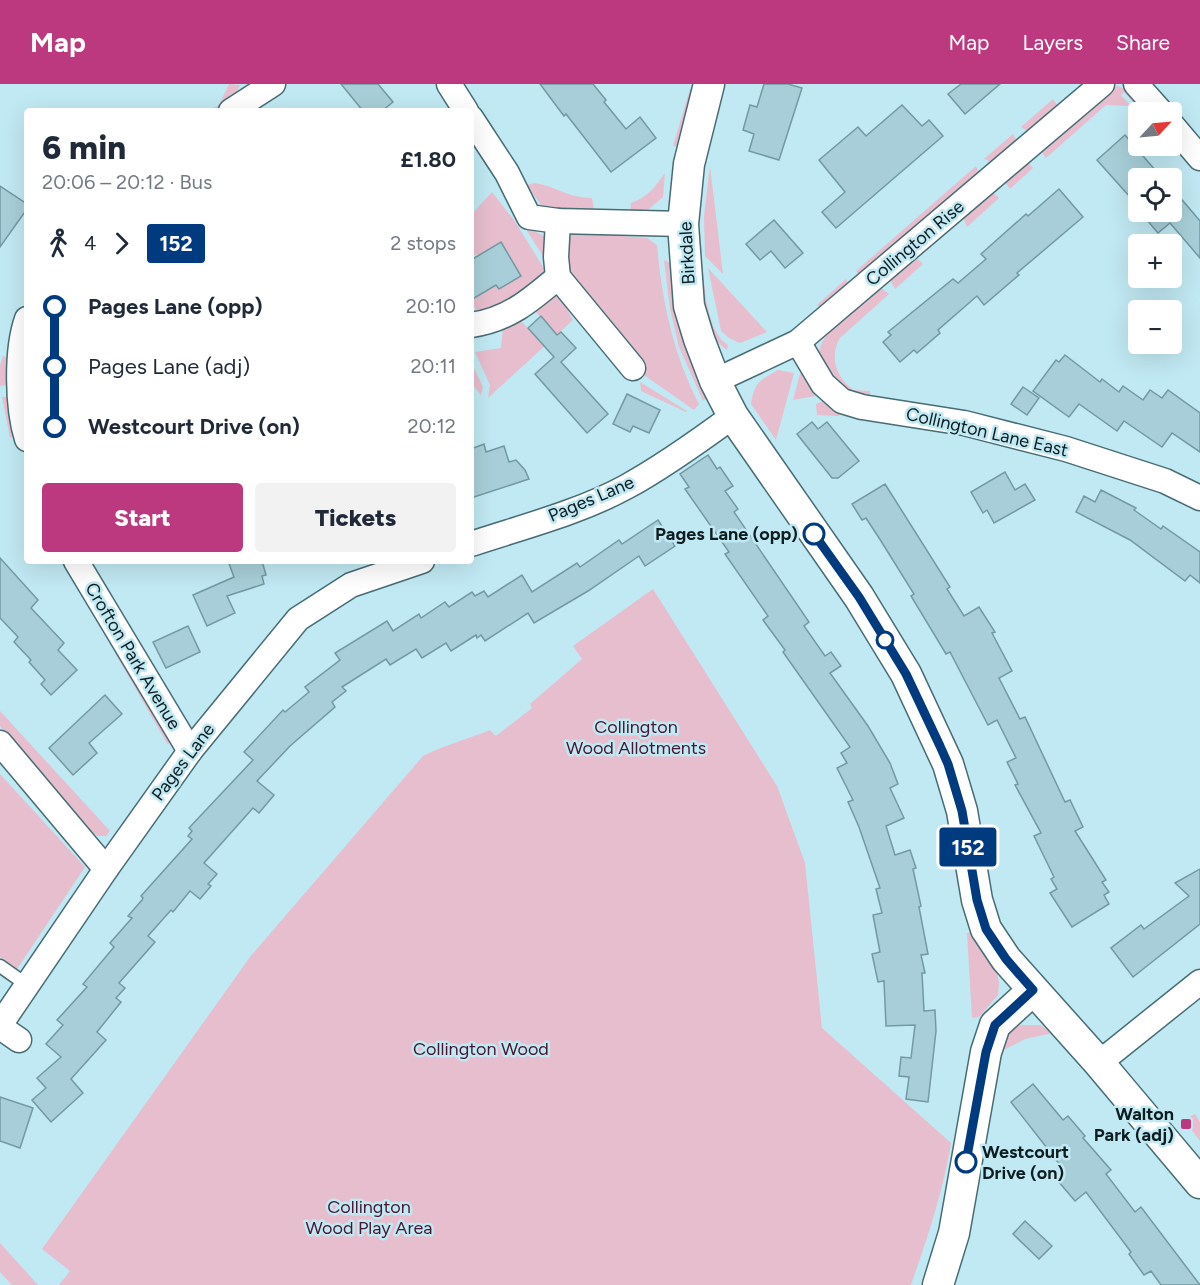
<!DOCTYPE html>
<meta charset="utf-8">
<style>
body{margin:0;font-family:Figtree,sans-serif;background:#f2f2f3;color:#1f2937;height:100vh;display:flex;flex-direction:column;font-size:22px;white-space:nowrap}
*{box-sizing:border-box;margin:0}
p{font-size:20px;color:#747a83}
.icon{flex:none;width:33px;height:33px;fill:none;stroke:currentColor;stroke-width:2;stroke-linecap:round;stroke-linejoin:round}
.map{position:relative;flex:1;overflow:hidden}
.drawer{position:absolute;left:24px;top:24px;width:450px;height:456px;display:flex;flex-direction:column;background:#fff;border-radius:6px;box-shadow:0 6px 24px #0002}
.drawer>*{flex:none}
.badge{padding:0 12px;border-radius:4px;font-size:21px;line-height:39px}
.needle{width:39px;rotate:64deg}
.controls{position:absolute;left:1128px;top:18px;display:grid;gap:12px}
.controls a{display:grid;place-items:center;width:54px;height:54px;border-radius:6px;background:#fff;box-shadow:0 6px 24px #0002;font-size:30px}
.map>.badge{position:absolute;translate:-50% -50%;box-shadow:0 0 0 3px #fff}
.legs{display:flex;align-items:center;gap:9px;height:66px;padding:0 18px;font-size:20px}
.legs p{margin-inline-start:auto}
.summary{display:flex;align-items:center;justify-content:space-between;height:102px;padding:0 18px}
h1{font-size:33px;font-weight:800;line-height:45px}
.action{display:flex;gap:12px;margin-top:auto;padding:12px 18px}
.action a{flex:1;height:69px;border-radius:6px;background:#bd397f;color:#fff;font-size:24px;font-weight:800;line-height:69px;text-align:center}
.action a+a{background:#f2f2f3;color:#1f2937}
ul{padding:0 18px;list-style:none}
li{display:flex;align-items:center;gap:21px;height:60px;font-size:22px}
li i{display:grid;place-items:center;width:9px;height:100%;margin:0 8px;background:currentColor}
li i::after{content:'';width:15px;height:15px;margin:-8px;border:4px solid;border-radius:50%;background:#fff}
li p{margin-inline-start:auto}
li:first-child i{background:linear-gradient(#0000 50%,currentColor 0)}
li:last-child i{background:linear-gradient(currentColor 50%,#0000 0)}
header{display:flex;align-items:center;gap:36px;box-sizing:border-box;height:84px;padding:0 30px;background:#bd397f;color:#fff}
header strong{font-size:28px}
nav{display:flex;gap:33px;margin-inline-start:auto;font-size:21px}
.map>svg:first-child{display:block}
</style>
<header>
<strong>Map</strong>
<nav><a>Map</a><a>Layers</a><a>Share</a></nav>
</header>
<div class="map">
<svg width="1200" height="1201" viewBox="0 0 1200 1201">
<rect width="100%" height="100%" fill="#c1e9f3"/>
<g fill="#e7bece">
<path d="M 229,0 L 240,1 C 234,15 224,27 208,27 L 219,21 Z"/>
<polygon points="1118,2 1129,7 1148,28 1142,28 1124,8 1121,11 1131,22 1106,21 1046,74 1040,66 1112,3"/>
<polygon points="690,5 694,7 677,62 673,62"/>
<polygon points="1053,15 1057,21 1027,47 1021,43"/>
<polygon points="1013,50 1017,57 992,78 984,75"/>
<polygon points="1027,77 1033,84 1010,105 1004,97"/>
<polygon points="710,82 723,190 705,172 704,132"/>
<polygon points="976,82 979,89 860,192 856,187"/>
<path d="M 665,89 L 663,113 L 649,125 L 630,128 L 631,119 C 648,113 655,103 665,89 Z"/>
<path d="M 534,99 C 556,102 567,114 592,114 L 595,131 L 563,127 L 541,121 L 527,101 Z"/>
<polygon points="492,108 514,136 545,186 519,209 478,229 471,218 471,212 473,215 496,201 499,205 521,192 501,159 479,172 477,170 471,174 471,131"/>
<polygon points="992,108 999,114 967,143 963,133"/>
<polygon points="529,144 547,154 548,180 527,147"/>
<path d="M 573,148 L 647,154 L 657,161 C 662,217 673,270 699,320 L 694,326 L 644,291 L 641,280 L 568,188 L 565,165 Z"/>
<polygon points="916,173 923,180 895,205 890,196"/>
<path d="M 664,176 L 670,179 C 673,227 688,269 706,314 L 703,317 L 679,263 L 670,225 Z"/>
<path d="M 702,179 C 705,203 706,247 728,261 L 727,266 C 703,251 701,205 697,180 Z"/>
<polygon points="708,184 767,248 740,259 729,254 721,247"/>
<polygon points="846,195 849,202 823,225 817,221"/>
<path d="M 881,204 L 889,210 L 840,254 C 829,273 836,292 853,306 L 870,307 L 870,311 L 847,311 C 839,301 827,290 821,278 C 808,253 864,218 881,204 Z"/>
<polygon points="557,207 573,236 488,314 490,301 475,268 501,264 503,242 519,235 541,258 553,246 532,224"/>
<polygon points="3,272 9,274 9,301 0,302 0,281"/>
<polygon points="471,278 483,303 481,311 471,299"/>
<path d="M 778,286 L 794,289 L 776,356 L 751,320 C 754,299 760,296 778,286 Z"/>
<polygon points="804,289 821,311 793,316 800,290"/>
<polygon points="640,298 687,327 686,328 641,307"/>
<polygon points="2,313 8,313 16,353 10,353"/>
<polygon points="825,316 846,327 838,332 817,331 816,320"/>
<path d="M 653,505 L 777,702 L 805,779 L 822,944 L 951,1059 C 943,1108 927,1155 911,1201 L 59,1201 L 70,1187 L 42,1165 L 250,873 L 423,672 C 445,661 468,655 490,646 L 496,652 L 532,624 L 530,620 L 582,575 L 573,562 Z"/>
<polygon points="118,567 170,657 168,661 115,569"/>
<polygon points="0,627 110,747 106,752 98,752 86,744 0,642"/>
<polygon points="0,690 85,783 17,885 0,873"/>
<polygon points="970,848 978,863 997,888 999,899 998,911 979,933 972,934 967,849"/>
<polygon points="1020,941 1040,941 1053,949 1025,955 1000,968 1006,951"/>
<polygon points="1195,1030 1200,1038 1200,1057 1184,1036"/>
<polygon points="0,1159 38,1201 12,1201 0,1188"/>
</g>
<g fill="#a8cfd9" stroke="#7399a2" stroke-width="1.5">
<polygon points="341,0 378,0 393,18 382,27 363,27"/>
<polygon points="540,0 593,0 606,16 604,18 626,45 640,33 656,54 611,88 566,30 564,32"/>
<polygon points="764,0 788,0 802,4 779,76 749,67 754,50 743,46 750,21 757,23"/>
<polygon points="961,0 1000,0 965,30 948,10"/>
<polygon points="902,21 922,42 929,36 943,52 836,144 822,128 845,108 819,76 858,43 866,52"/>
<polygon points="1125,51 1162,94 1138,94 1138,122 1097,76"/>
<polygon points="0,102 27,120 27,125 0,163"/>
<polygon points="1172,104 1200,137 1200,174 1170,139 1158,149 1140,128 1172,128"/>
<polygon points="1059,105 1083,133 1017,189 1019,191 984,221 977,212 938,246 940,249 917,269 914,266 900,278 883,258 891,251 888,248 953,195 958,199 986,175 981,170 1026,130 1028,132"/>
<polygon points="774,136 803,169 785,184 771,167 760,176 746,160"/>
<polygon points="501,158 521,192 499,205 496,201 471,216 471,176"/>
<polygon points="541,232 557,251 561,248 576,264 561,278 608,330 587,349 535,290 554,273 528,244"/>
<polygon points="1065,271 1100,298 1102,295 1119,308 1123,302 1143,316 1150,306 1162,314 1168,306 1200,329 1200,368 1172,349 1162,363 1124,337 1117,347 1079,320 1069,333 1033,307 1056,276 1059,278"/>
<polygon points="1023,303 1039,314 1027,331 1011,320"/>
<polygon points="627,310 660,326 649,349 633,342 630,348 613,340"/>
<polygon points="812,338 818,345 827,338 859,377 838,394 832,394 797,350"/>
<polygon points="484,360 486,368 504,362 509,378 516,376 525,386 529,395 471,414 471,365"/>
<polygon points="708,371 717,385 720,383 733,402 725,407 738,425 734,428 809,538 804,542 825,572 831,568 841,582 830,589 868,642 890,679 898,700 890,704 904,734 886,742 895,771 910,766 916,784 913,785 921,822 919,823 928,870 921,871 925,889 922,889 924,927 935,926 936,947 928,1018 906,1015 909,993 899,992 901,973 911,974 915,941 886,942 884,897 878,898 872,870 880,868 873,831 882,829 876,805 880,804 859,743 848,718 853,716 837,684 847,679 841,669 850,663 783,568 785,566 763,536 768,532 725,470 729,468 685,405 689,403 680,390"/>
<polygon points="1005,388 1015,406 1025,400 1035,416 994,439 987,426 983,429 971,408"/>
<polygon points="885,400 950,503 947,505 964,532 979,523 995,548 992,549 1012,587 999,594 1020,635 1025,633 1065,718 1070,716 1083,743 1075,747 1106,796 1102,798 1109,808 1104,811 1109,820 1072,843 1050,809 1057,805 1051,795 1054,793 1034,752 1041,749 1015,701 1018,700 1007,678 1016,674 997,636 988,641 950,568 946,570 911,512 914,510 881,457 866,434 862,436 852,420"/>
<polygon points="1101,406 1136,424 1134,426 1161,445 1163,442 1200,468 1200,499 1190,491 1185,497 1130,456 1076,428 1084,412 1095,418"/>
<polygon points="658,436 675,462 645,482 639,472 588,507 534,539 528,529 485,557 481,551 477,554 476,551 451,567 446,559 422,574 416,565 390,581 386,575 342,603 346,607 332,618 335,623 290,662 257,697 274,711 259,729 253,724 204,779 217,790 208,800 211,802 200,815 190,807 173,828 171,826 148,852 155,858 119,899 125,904 116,914 121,918 97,948 106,956 71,995 83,1009 51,1038 32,1016 46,1004 37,994 61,973 46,960 63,941 57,936 87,903 83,900 114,863 110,859 132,834 128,832 142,816 143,814 141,812 192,755 188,752 192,747 189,744 253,676 244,668 283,626 285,628 309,608 305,603 340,576 335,569 387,537 393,547 419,530 421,534 445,518 449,523 472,508 475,512 484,507 488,513 522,491 532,508 577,479 580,483 619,456 622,460"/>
<polygon points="0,474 38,516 31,524 64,559 58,566 77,586 51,611 41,600 45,596 29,578 31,576 14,558 18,553 0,534"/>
<polygon points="228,477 262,477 266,491 262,492 264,500 227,512 235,529 207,542 193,511 234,493"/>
<polygon points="188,542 200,568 166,584 153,558"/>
<polygon points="105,611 122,630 89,659 97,669 73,691 49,664"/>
<polygon points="1200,785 1200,840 1133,893 1111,864 1141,841 1144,845 1189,812 1175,799"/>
<polygon points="1033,1000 1063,1036 1068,1032 1085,1052 1083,1054 1111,1086 1106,1090 1135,1128 1141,1123 1200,1201 1161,1201 1151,1187 1144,1191 1129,1170 1131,1168 1086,1108 1075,1117 1052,1090 1061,1082 1011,1018"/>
<polygon points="0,1013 33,1024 20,1064 0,1057"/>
<polygon points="1025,1137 1052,1162 1039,1175 1013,1150"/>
</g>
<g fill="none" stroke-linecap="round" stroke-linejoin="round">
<g stroke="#476c74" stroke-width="15">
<polyline id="service" points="0,882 27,901"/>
</g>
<g stroke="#476c74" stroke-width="27">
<g id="minor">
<polyline points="449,0 466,27"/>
<polyline points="1136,0 1161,28"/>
<polyline points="231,27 273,0"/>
<polyline points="471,34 507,89 529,133 558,137 683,140"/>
<polyline points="1172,41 1200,74"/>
<polyline points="558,137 556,173 558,193 633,284"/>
<path d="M 27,235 C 16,266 17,323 27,355"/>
<path d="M 471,241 C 508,236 531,216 558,193"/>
<polyline points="798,258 823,300 842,317 862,323 964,339 1066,365 1165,397 1200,414"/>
<polyline points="715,297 798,258 1102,0"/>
<path d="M 471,460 C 522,443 578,429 626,403 C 663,383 699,357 733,332"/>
<polyline points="76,477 190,667"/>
<polyline points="0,659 106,785"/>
<polyline points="0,941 106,785 190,667 298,535 351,501 422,477"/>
<polyline points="0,943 19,956"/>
<polyline points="1099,979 1200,898"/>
</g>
</g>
<g stroke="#476c74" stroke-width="33">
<g id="tertiary">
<polyline points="709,0 689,80 683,140 689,222 699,255 715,297 733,332 859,513 906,590 948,680 962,727 977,816 986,845 1006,875 1099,979 1200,1099"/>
<polyline points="938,1201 954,1149 986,968 995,941 1033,906"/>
</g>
</g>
<use href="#service" stroke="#fff" stroke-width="12"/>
<use href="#minor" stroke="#fff" stroke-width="24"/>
<use href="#tertiary" stroke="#fff" stroke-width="30"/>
</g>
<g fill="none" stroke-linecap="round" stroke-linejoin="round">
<g stroke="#fff" stroke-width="14">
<polyline id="line-1" points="814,450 859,513 906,590 940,662 948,680 962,727 977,816 986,845 1006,875 1033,906 995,941 986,968 966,1078"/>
</g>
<use href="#line-1" stroke="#003b80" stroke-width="9"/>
</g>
<g fill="#fff" stroke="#003b80" stroke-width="3">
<circle cx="814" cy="450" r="10"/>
<circle cx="885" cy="556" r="8"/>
<circle cx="966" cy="1078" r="10"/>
</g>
<rect fill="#bd397f" stroke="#c1e9f3" stroke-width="2" x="1180" y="1034" width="12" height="12" rx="3"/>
<g text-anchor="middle" stroke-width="5" stroke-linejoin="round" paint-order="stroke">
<g font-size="18" fill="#0e1d20" stroke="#c1e9f3">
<text transform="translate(915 159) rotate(-40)" y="6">Collington Rise</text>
<text transform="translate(687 169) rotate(-93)" y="6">Birkdale</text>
<text transform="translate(987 348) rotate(13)" y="6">Collington Lane East</text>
<text transform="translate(591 415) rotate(-23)" y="6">Pages Lane</text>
<text transform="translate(133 572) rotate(59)" y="6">Crofton Park Avenue</text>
<text transform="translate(183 678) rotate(-53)" y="6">Pages Lane</text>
</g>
<g font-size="18" font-weight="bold" fill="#0e1d20" stroke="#c1e9f3" text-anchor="end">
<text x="798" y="456">Pages Lane (opp)</text>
<text x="982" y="1074" text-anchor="start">Westcourt<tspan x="982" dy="21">Drive (on)</tspan></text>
</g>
<g font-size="18" fill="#49152f" stroke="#c1e9f3">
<text x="636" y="649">Collington<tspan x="636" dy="21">Wood Allotments</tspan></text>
<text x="481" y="971">Collington Wood</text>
<text x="369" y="1129">Collington<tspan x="369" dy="21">Wood Play Area</tspan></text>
</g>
<g font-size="18" font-weight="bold" fill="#0e1d20" stroke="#c1e9f3" text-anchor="end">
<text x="1174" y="1036">Walton<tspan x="1174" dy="21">Park (adj)</tspan></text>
</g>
</g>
</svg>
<div class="controls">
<a><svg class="needle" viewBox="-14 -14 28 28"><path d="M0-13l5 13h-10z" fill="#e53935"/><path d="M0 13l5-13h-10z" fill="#747a83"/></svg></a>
<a><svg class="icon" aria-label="locate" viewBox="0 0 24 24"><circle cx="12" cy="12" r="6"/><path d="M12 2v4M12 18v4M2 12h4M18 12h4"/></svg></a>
<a>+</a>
<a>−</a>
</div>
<b class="badge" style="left:968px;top:763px;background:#003b80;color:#fff">152</b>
<section class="drawer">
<div class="summary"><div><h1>6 min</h1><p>20:06 – 20:12 · Bus</p></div><b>£1.80</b></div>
<div class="legs"><svg class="icon" aria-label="walk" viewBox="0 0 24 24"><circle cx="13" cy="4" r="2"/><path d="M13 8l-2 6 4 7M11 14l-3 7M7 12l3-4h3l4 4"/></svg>4<svg class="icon" aria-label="forward" viewBox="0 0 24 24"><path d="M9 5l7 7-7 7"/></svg><b class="badge" style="background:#003b80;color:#fff">152</b><p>2 stops</p></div>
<ul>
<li><i style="color:#003b80"></i><b>Pages Lane (opp)</b><p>20:10</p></li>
<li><i style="color:#003b80"></i><span>Pages Lane (adj)</span><p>20:11</p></li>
<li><i style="color:#003b80"></i><b>Westcourt Drive (on)</b><p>20:12</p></li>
</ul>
<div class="action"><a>Start</a><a>Tickets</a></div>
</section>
</div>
